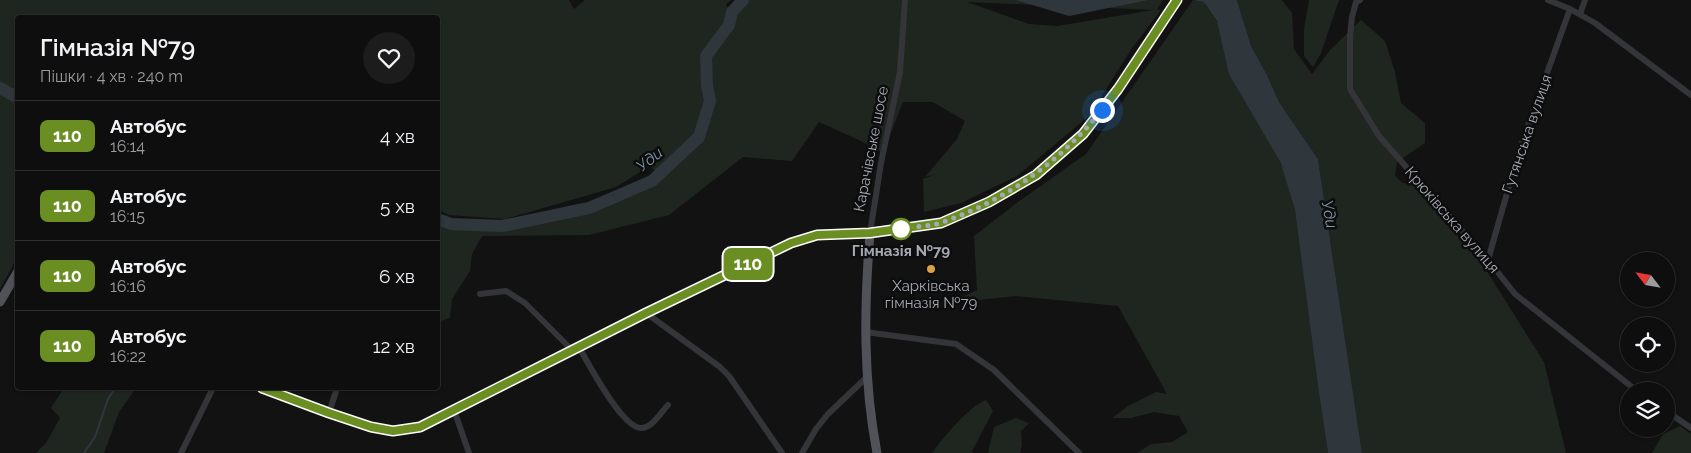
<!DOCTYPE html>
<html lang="uk">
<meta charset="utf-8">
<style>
body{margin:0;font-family:Raleway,sans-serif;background:#1c1c1c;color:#f1f3f6;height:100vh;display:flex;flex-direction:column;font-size:19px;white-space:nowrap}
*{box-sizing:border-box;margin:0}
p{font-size:16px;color:#9b9c9e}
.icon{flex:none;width:28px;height:28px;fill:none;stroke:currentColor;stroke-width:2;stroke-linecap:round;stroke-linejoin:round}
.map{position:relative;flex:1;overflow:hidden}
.panel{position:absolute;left:15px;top:15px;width:425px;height:375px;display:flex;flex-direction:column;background:#0e0e0e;border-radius:5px;box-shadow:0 1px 4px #0004,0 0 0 1px #2e2e2e}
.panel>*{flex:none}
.badge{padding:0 10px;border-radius:8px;font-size:18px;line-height:32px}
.needle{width:32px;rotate:301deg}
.controls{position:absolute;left:1620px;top:252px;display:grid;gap:10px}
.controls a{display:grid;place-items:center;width:55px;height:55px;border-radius:50%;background:#0e0e0e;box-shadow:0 1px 4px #0004,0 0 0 1px #2e2e2e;font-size:25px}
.you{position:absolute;width:25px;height:25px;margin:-12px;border:4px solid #fff;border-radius:50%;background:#1a73e8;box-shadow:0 0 0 8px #1a73e833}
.map>.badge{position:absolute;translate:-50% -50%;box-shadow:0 0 0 2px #fff}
.round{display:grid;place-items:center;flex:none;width:52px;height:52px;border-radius:26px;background:#1c1c1c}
.summary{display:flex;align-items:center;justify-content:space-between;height:85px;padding:0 25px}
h1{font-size:24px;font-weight:600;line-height:38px}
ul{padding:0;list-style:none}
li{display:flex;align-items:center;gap:15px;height:70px;padding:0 25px;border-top:1px solid #2e2e2e}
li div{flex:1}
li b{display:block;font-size:19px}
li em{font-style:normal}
li .badge{min-width:55px;font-weight:700;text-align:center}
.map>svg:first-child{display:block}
</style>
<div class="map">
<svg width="1691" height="453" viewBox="0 0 1691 453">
<rect width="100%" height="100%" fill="#121213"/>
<g fill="#1f2620" fill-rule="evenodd">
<path d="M 0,0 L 569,0 L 574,9 L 585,0 L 731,0 L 726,4 L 735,20 L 739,12 L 749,0 L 1163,0 L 1157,10 L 1161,10 L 1132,48 L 1089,116 L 1017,176 L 961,203 L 924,212 L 923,179 L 939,173 L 925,177 L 957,139 L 965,121 L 933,102 L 903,102 L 883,153 L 861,141 L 819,122 L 792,161 L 743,157 L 669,215 L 589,235 L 482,236 L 472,254 L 470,271 L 452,299 L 450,318 L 438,322 L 438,224 L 448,228 L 514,229 L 579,214 L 661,177 L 650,166 L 616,187 L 505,219 L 449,215 L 438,210 L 438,18 L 18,18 L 17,258 L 0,289 ZM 967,2 L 1153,10 L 1057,26 L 1029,24 ZM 734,22 C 728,38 711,50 709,68 L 704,55 ZM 714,111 L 683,159 L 664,175 Z"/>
<polygon points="1193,0 1204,2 1218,23 1284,163 1295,210 1328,453 1137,453 1151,444 1172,442 1188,432 1179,416 1154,412 1131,418 1112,418 1128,406 1156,392 1167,394 1118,306 1016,296 949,303 977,290 974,236 1018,202 1086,154"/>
<polygon points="1237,0 1282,0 1292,13 1294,49 1312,74 1331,49 1361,20 1385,41 1395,72 1401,103 1425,123 1425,143 1397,162 1395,176 1403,183 1413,184 1483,265 1544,362 1566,453 1362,453 1318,159 1279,102 1267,75 1251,46"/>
<polygon points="1309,0 1339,0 1321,53 1313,67 1304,56 1304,29"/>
<polygon points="64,388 136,388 119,412 104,453 36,453 46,443 60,418 51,408"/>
<path d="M 986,400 L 993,411 L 972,451 L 973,453 L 932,453 C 943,438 969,406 986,400 Z"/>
<polygon points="1016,418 1029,423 1021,431 1022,445 1020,453 988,453 994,427"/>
<polygon points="1680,426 1691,434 1691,453 1652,453 1663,434"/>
</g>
<g fill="#2f373c">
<polygon points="1016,0 1148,0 1069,16"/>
<polygon points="1193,0 1237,0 1251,46 1267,75 1279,102 1318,159 1362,453 1328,453 1318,385 1295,210 1281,163 1229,74 1217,21 1204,2"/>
</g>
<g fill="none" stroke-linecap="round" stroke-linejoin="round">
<polyline stroke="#2f373c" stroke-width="2" points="84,453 95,437 108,399 115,388"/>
<g stroke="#2f373c" stroke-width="12">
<polyline points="0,88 18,98"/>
<polyline points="438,219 451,224 502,226 589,208 652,181 699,137 710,101 707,85 706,56 729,25 732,12 743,0"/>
</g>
<g stroke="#343538" stroke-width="6">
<polyline points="1360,0 1356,2 1352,17 1350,36 1350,89 1379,136 1488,260 1515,294 1637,391"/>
<polyline points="1548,0 1570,9 1595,23 1691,95"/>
<polyline points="1580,14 1585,0"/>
<polyline points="870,233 881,163 900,72 905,0"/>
<polyline points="1488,260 1519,151 1570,9"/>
<polyline points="480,294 506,291 525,303 572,350"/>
<polyline points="646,313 720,367 729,376 782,453"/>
<polyline points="865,332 956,344 994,370 1079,453"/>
<path d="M 579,347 C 588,363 623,430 642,428 C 653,427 661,412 668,405"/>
<polyline points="454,410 469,453"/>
<polyline points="1666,411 1691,428"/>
<polyline points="329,413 337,388"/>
<polyline points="181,453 213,388"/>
<polyline points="802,453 816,429 828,414 868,376"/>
</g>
<g stroke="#505257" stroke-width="9">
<path d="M 870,233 C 864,307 863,380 877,453"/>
<polyline points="0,302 18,271"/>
<polyline points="262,388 329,413 371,427 393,431 420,427 646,313 791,243 817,235 870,233 941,223 989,202 1036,175 1083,134 1118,89 1177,0"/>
</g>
</g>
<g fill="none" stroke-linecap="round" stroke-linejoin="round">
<g stroke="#fff" stroke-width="11">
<polyline id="line" points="262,388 329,413 371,427 393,431 420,427 646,313 791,243 817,235 870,233 941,223 989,202 1036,175 1083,134 1118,89 1177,0"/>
</g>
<use href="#line" stroke="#6b8e23" stroke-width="8"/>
<path stroke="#a5aab2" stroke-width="5" stroke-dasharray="0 9" d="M 901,229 C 915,226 930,227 943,222 C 1006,200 1060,162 1102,110"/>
</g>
<circle fill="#fff" stroke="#6b8e23" stroke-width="2.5" cx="901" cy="229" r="10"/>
<circle fill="#daa044" stroke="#0d0d0e" stroke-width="2" cx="931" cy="269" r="5"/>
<g text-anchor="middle" stroke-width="5" stroke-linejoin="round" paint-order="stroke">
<g font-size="15" fill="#a5aab2" stroke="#0d0d0e">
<text transform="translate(1527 134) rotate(-71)" y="5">Гутянська вулиця</text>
<text transform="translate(871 149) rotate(-79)" y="5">Карачівське шосе</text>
<text transform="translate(1452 220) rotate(49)" y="5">Крюківська вулиця</text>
</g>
<g font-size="15" font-weight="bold" fill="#a5aab2" stroke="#0d0d0e">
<text x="901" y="256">Гімназія №79</text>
</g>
<g font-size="15" fill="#a5aab2" stroke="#0d0d0e">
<text x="931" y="291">Харківська<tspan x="931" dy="17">гімназія №79</tspan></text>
</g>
<g font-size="16" font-style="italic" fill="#8098a9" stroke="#0d0d0e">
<text transform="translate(649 159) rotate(-38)" y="6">Уди</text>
<text transform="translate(1330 214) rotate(79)" y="6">Уди</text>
</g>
</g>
</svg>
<div class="controls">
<a><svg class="needle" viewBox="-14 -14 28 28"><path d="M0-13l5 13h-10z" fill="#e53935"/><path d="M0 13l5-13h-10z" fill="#9b9c9e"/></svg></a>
<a><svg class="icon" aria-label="locate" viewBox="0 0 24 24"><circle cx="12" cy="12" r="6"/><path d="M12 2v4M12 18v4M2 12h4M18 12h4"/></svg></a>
<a><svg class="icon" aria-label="layers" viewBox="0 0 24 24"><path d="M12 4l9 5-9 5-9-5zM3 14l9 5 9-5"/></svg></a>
</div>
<div class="you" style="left:1102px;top:110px"></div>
<b class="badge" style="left:748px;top:264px;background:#6b8e23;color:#fff">110</b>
<section class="panel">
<div class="summary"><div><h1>Гімназія №79</h1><p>Пішки · 4 хв · 240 m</p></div><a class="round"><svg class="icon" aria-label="heart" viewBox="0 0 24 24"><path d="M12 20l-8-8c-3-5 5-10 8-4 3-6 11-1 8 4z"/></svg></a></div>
<ul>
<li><span class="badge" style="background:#6b8e23;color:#fff">110</span><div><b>Автобус</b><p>16:14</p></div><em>4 хв</em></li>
<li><span class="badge" style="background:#6b8e23;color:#fff">110</span><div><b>Автобус</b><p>16:15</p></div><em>5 хв</em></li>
<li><span class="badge" style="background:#6b8e23;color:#fff">110</span><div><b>Автобус</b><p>16:16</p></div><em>6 хв</em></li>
<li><span class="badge" style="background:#6b8e23;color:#fff">110</span><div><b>Автобус</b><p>16:22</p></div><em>12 хв</em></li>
</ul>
</section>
</div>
